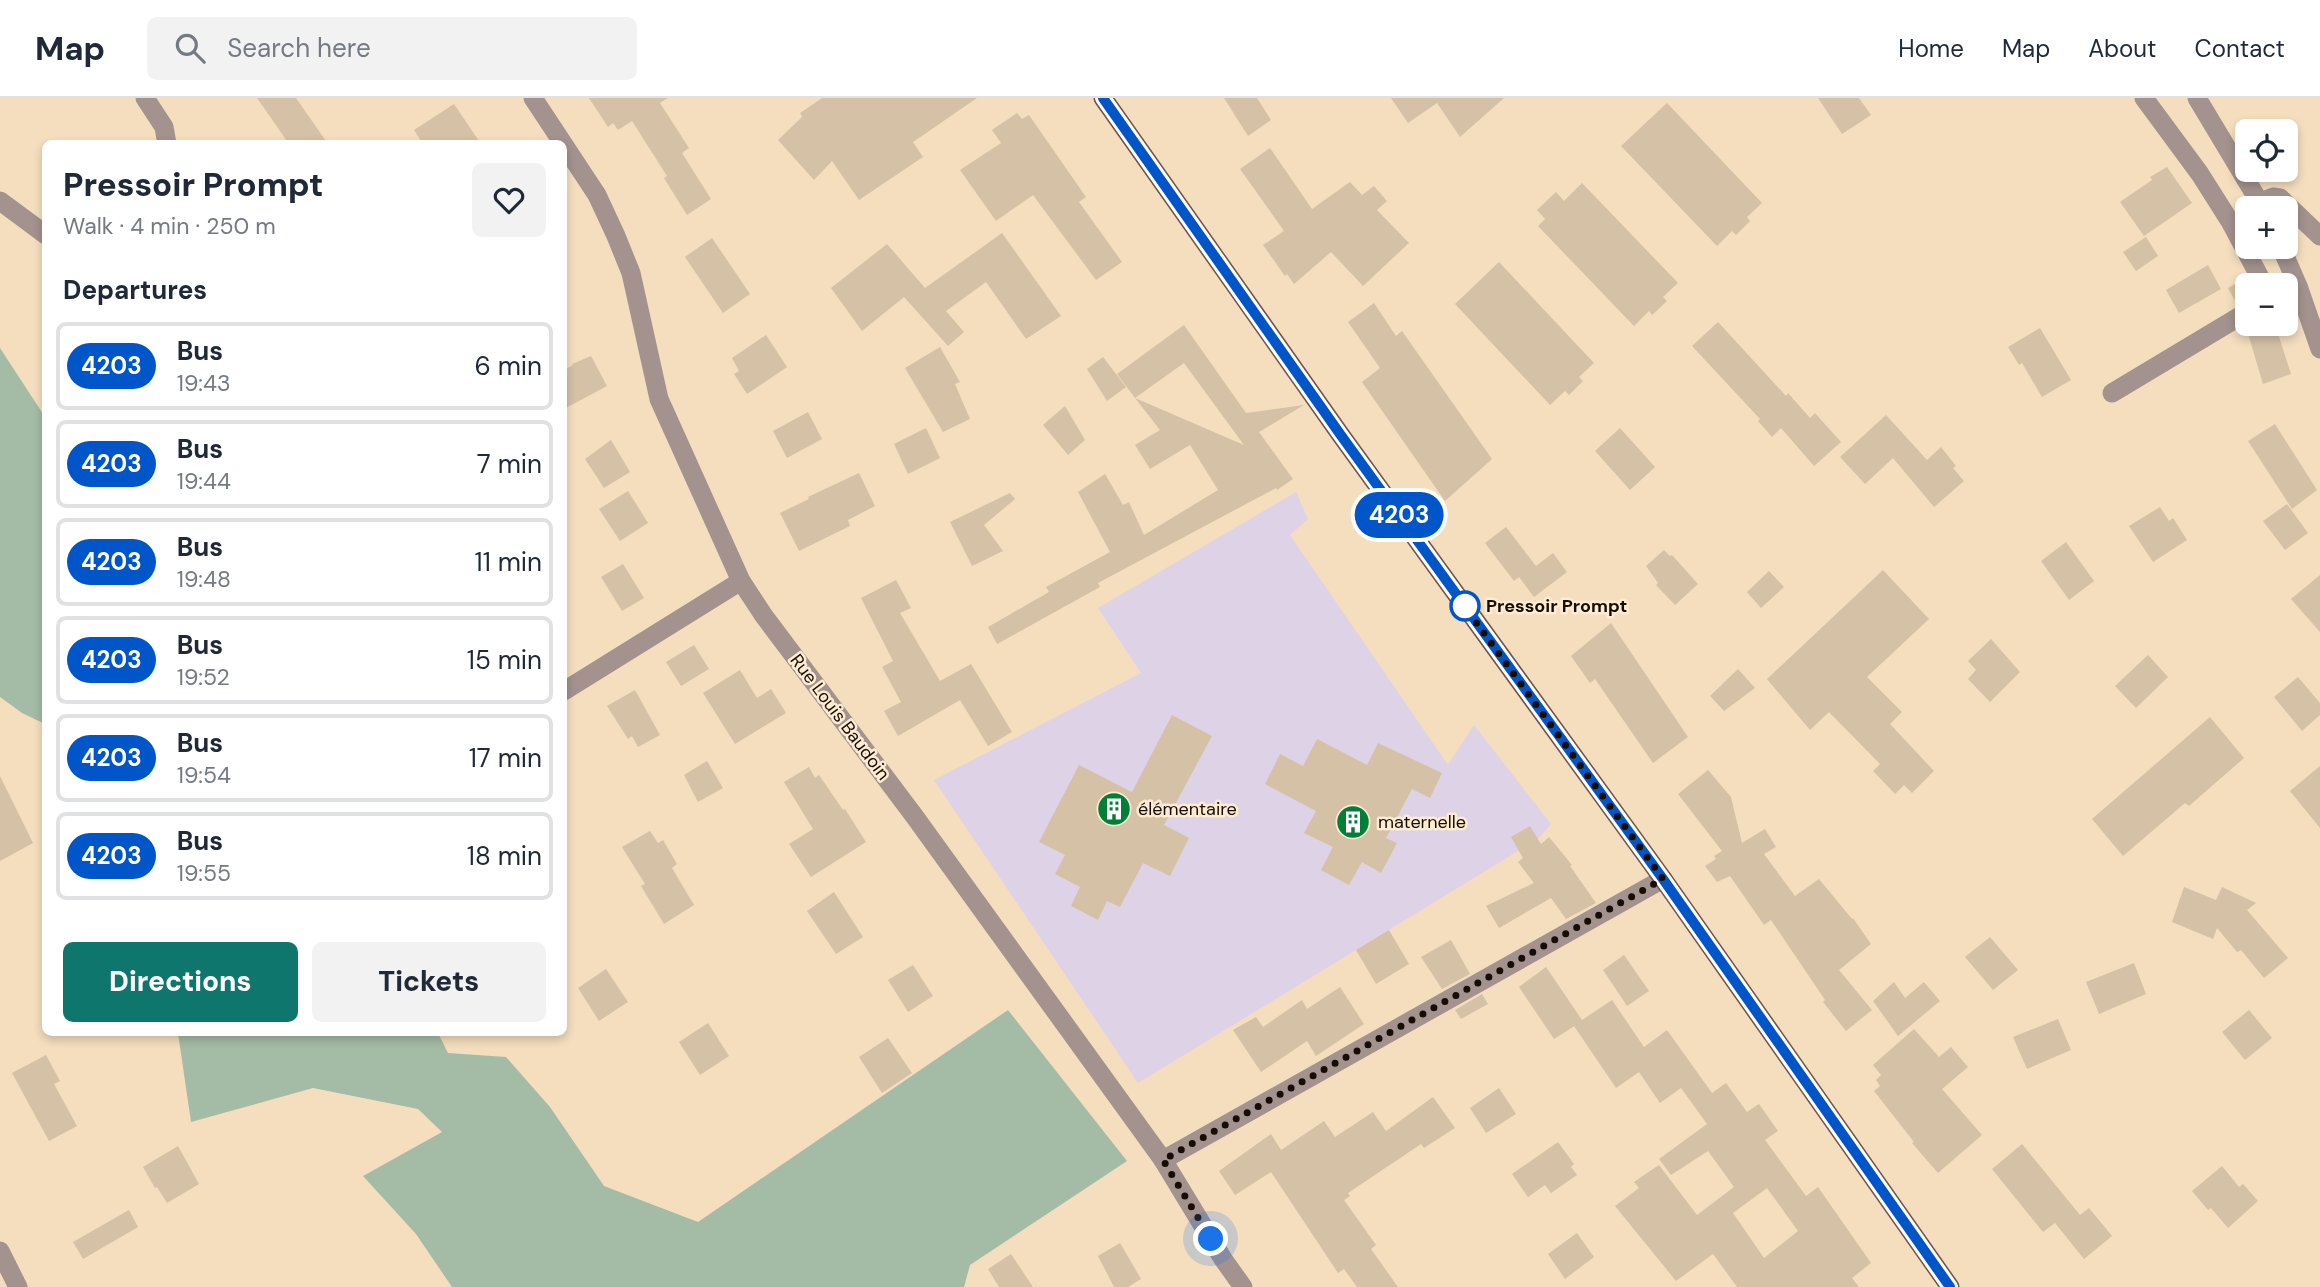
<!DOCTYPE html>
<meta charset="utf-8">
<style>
body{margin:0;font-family:"DM Sans",sans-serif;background:#f2f2f3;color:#1f2937;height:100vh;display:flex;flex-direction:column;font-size:26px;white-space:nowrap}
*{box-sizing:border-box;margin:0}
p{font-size:23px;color:#747a83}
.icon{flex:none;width:38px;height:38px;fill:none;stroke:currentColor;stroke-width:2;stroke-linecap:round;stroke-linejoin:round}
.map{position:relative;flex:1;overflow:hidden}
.details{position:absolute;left:42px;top:42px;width:525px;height:896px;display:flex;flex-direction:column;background:#fff;border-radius:10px;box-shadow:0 4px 10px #0003}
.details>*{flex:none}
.badge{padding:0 14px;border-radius:23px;font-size:24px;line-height:46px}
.controls{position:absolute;left:2235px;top:21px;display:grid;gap:14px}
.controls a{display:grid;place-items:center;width:63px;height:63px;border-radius:10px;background:#fff;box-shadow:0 4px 10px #0003;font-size:35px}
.you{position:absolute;width:35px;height:35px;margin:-18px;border:5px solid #fff;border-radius:50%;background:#1a73e8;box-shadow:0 0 0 10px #1a73e833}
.map>.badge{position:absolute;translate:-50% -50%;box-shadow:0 0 0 4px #fff}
h2{padding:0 21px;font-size:26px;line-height:63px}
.round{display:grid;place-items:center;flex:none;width:74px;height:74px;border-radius:10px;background:#f2f2f3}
.headline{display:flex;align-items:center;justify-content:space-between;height:119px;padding:0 21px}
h1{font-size:33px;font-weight:800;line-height:52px}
.action{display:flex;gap:14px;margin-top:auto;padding:14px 21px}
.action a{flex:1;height:80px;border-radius:10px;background:#0f766e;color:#fff;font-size:28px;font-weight:800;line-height:80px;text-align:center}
.action a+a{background:#f2f2f3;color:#1f2937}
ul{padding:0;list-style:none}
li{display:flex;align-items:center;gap:21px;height:88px;margin:0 14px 10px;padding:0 7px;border:4px solid #e0e1e3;border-radius:10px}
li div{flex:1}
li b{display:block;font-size:26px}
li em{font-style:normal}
li .badge{min-width:77px;font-weight:700;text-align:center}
header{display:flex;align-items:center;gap:42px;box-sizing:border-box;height:98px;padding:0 35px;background:#fff;border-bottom:2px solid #e0e1e3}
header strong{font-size:33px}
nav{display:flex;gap:38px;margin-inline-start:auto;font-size:24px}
.search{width:490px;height:63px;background:#f2f2f3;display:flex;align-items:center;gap:18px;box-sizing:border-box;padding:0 24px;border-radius:10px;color:#747a83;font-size:26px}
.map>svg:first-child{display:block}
</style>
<header>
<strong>Map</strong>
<div class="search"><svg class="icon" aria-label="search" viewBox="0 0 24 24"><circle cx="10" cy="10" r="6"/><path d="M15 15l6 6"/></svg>Search here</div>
<nav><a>Home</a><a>Map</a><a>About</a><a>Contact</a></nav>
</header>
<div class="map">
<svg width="2320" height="1189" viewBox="0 0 2320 1189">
<rect width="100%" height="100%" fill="#f4debe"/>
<polygon fill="#ded2e6" points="1296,394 1308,421 1290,437 1448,667 1474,627 1551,726 1538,741 1138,985 934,682 1141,575 1098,510"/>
<g fill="#a4bca6">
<polygon points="0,250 45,319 45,626 22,615 0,599"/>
<polygon points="1008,912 1127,1063 970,1167 964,1189 452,1189 416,1136 363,1078 442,1034 418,1011 313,990 191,1024 178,935 438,935 448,955 506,959 550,1009 604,1088 698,1124"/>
</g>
<g fill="#d5c1a6" fill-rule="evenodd">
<polygon points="257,0 296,0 328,46 289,46"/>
<polygon points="589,0 668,0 660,5 689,50 682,55 711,101 687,117 664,80 667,78 632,23 618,32 613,25 608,29"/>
<polygon points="822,0 977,0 913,44 923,59 859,102 832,63 814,82 778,42 802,19 800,15"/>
<polygon points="1224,0 1257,0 1271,22 1248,38"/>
<polygon points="1391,0 1504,0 1460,39 1437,5 1408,25"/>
<polygon points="1818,0 1859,0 1871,17 1842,36"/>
<polygon points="1667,5 1762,105 1747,119 1750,123 1736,137 1732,133 1717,148 1621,48"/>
<polygon points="454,6 481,46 423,46 414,32"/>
<polygon points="1017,15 1022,21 1029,17 1086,99 1079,104 1122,164 1096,182 1033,97 996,123 960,72 1001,45 992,32"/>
<polygon points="1270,50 1312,111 1350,84 1362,97 1374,88 1387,103 1377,112 1409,145 1363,188 1331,154 1294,186 1287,176 1285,178 1263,147 1284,133 1240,71"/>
<polygon points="2167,69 2192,105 2144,138 2120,104 2152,82 2150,79"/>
<polygon points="1582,85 1678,185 1663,199 1667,203 1652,217 1649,213 1634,228 1538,128 1545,121 1537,112 1556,94 1564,103"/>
<polygon points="1002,135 1061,218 1026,241 986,184 946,213 964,234 948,248 904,199 862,233 831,190 887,146 925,190"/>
<polygon points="2146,139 2158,158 2136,173 2123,154"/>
<polygon points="712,140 750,196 723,215 685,159"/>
<polygon points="1499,164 1594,265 1579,279 1583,283 1569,297 1565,293 1550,307 1455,206"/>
<polygon points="2208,167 2221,191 2179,215 2166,192"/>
<polygon points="2246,180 2250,187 2247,187 2247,202 2237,206 2228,190"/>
<polygon points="1374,205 1396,238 1402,233 1492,361 1445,403 1362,284 1380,270 1348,224"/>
<polygon points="1718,224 1786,298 1788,295 1810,320 1815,315 1841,344 1814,368 1781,330 1772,339 1758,323 1760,321 1692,248"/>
<polygon points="2251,226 2275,226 2291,276 2263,286 2246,229"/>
<polygon points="1184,227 1246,315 1304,307 1259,334 1293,381 1277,392 1276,390 1098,485 1100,489 997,546 988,529 1049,494 1046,489 1110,454 1078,394 1105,376 1123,407 1129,404 1144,437 1218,392 1190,347 1150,371 1135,347 1160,332 1135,300 1244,347 1184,265 1135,300 1117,276"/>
<polygon points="2040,230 2071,282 2042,299 2022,265 2019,267 2008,249"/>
<polygon points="766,237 787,269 747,296 734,276 739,273 732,260"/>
<polygon points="940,249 960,284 955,286 970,321 943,334 905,270"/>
<polygon points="591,258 607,288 564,311 564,272 573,267 572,266"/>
<polygon points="1103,259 1126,289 1107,303 1087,271"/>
<polygon points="1065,308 1085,342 1068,357 1043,327"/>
<polygon points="808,314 822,341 787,360 773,333"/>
<polygon points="1886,317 1927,362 1941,349 1956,368 1953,370 1964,383 1934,409 1893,360 1865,386 1840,359"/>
<polygon points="2275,326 2317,392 2292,411 2248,343"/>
<polygon points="926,330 940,360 908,376 894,346"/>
<polygon points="1620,330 1655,369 1630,392 1595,353"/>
<polygon points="611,342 630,374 604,390 585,361"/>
<polygon points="859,375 875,408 848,422 850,428 799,453 780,415 809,401 808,399"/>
<polygon points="628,393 648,425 620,443 599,411"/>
<polygon points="1010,395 1015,401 984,427 1003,453 972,468 950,424"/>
<polygon points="2287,406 2308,435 2285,452 2263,423"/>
<polygon points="2160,409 2169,423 2173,420 2187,442 2153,464 2129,428"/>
<polygon points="1506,429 1536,468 1553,455 1567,474 1534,499 1519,479 1514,483 1485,445"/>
<polygon points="2066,444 2094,483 2069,502 2041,463"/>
<polygon points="1664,452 1670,458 1672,457 1698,486 1675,507 1656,487 1658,485 1646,468"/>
<polygon points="623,466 644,500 622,513 601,479"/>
<polygon points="1883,472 1929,521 1867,579 1902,614 1890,626 1934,673 1912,695 1904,687 1895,696 1873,673 1880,666 1829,614 1810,632 1767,581"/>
<polygon points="1769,473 1784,489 1761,510 1747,494"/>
<polygon points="2320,477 2320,534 2291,501"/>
<polygon points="896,482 911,510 900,515 940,583 971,566 1012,634 988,648 960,602 898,638 884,613 901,604 882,569 893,563 861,500"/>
<polygon points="1611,525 1688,639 1653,665 1595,581 1590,585 1571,558"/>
<polygon points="1991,541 2020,574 1990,604 1968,581 1976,572 1968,563"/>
<polygon points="694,547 709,571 681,588 666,564"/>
<polygon points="2148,557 2168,579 2136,610 2115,588"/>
<polygon points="1738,571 1755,590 1724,613 1710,598"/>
<polygon points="740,572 757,600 771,591 786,615 735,646 703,595"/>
<polygon points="2298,579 2320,605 2320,617 2302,633 2274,599"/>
<polygon points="635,592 660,637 638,649 632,638 628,641 607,608"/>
<polygon points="1172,617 1212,638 1164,727 1189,740 1170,778 1143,765 1120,809 1107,803 1098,822 1071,808 1080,789 1055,776 1065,757 1039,744 1079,667 1132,694"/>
<polygon points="2210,619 2244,660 2189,708 2185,705 2123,758 2092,721"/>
<polygon points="1317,641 1367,667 1378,645 1442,675 1430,700 1412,691 1386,740 1397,745 1381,775 1362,764 1349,787 1321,772 1333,749 1304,735 1316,713 1265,686 1280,656 1303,668"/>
<polygon points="707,663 723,690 698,704 684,677"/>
<polygon points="2320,668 2320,730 2290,693"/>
<polygon points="809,669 815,680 819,677 843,712 845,711 866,744 811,779 789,746 813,731 784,684"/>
<polygon points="1708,672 1731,699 1742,745 1765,731 1776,749 1764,756 1795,798 1819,781 1852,821 1853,820 1871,846 1839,872 1872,912 1846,933 1823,904 1825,902 1771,822 1764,827 1730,778 1717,784 1705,768 1716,761 1714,758 1722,753 1678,696"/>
<polygon points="0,678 33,745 0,763"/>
<polygon points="1530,728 1541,746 1549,739 1572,767 1570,768 1596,805 1566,821 1551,800 1499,830 1486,808 1534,785 1518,764 1523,760 1511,739"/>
<polygon points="650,733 658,745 663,742 677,766 672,770 694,807 664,826 641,788 645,786 622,749"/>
<polygon points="2184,789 2216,802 2222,789 2256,805 2247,812 2288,860 2264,880 2241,852 2237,854 2217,830 2213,841 2172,824"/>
<polygon points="834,794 863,839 836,856 807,813"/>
<polygon points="1389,832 1409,866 1376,886 1356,852"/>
<polygon points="1990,839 2018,872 1993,892 1965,859"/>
<polygon points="1451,842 1470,876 1442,891 1421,859"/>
<polygon points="1624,857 1649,893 1627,908 1603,872"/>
<polygon points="2134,865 2146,896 2099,916 2086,884"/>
<polygon points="913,867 933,898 908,914 888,882"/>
<path d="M 1546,869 L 1582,922 L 1612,902 L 1644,949 L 1667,932 L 1712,995 L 1726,985 L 1747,1014 L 1759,1006 L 1778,1033 L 1765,1042 L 1806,1098 L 1818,1089 L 1871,1165 L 1852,1180 L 1859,1189 L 1737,1189 L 1713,1156 L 1676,1183 L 1615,1108 L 1639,1090 L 1634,1084 L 1659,1067 L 1697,1117 L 1734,1089 L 1708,1053 L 1671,1077 L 1659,1061 L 1707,1026 L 1681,990 L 1660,1005 L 1639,974 L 1616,990 L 1574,928 L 1576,927 L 1554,941 L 1519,889 ZM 1767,1090 L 1798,1133 L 1764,1160 L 1733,1115 Z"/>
<polygon points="606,871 628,904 599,923 578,890"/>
<polygon points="1894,884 1905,900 1924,884 1940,903 1898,938 1873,903"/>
<polygon points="1340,889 1364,926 1316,958 1307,943 1261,974 1233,932 1256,919 1263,929 1302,902 1307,911"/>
<polygon points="1482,896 1488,906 1461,921 1455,912"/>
<polygon points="2249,912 2272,940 2245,962 2222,934"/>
<polygon points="2058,921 2071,952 2027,971 2013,939"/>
<polygon points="708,925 729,958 700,977 679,944"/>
<polygon points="1914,931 1939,959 1951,949 1968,969 1942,991 1982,1037 1938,1075 1912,1045 1914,1044 1874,993 1880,988 1876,982 1881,977 1873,967"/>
<polygon points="888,940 912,975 882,995 859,959"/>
<polygon points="46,957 60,983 54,986 77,1028 49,1043 12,975"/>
<polygon points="1499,990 1516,1016 1486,1035 1470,1010"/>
<polygon points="1433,999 1455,1030 1424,1050 1421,1046 1348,1095 1350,1098 1344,1102 1376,1147 1371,1151 1398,1189 1357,1189 1344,1171 1338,1175 1271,1074 1235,1097 1219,1073 1271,1036 1281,1052 1324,1023 1335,1039 1373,1014 1386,1033"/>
<polygon points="1558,1044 1574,1066 1571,1069 1577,1077 1551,1095 1545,1087 1528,1099 1512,1076"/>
<polygon points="2022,1046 2080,1117 2089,1110 2112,1138 2084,1161 2055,1125 2043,1134 1992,1071"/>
<polygon points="178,1048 199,1086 167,1105 157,1089 155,1090 143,1069"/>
<polygon points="2222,1068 2239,1089 2243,1086 2258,1103 2228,1130 2211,1110 2208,1112 2192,1093"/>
<polygon points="129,1112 138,1129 83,1161 73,1144"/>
<polygon points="1577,1135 1594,1159 1565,1181 1548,1156"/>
<polygon points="1120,1145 1141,1181 1128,1189 1114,1189 1098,1158"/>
<polygon points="1011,1156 1033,1189 999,1189 988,1171"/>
</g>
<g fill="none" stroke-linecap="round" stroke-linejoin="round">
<g stroke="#a3928e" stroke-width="19">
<polyline points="145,0 164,29 167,46"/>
<polyline points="533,0 597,97 616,138 631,175 659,301 741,483 764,518 915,719 1163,1062 1223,1161 1243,1189"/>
<polyline points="2144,0 2200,76 2231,125 2264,187"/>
<polyline points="0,103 46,137"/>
<polyline points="2260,104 2273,99 2280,100 2320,138"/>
<polyline points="2112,295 2247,214"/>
<polyline points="564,593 741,483"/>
<polyline points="1163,1062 1663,781"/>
<polyline points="0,1153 18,1189"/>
</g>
<g stroke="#a3928e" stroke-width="19">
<polyline points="2197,0 2263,110"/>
<polyline points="2281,149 2298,188 2320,251"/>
</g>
<polyline stroke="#6e514a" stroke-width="19" points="1103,0 1340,336 1663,781 1950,1189"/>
</g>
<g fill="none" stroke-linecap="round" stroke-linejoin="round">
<g stroke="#fff" stroke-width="16">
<polyline id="line" points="1103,0 1340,336 1663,781 1950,1189"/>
</g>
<use href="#line" stroke="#0055c8" stroke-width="10"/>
<polyline stroke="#160e05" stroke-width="7" stroke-dasharray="0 12.6" points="1211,1141 1163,1062 1663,781 1462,505 1465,508"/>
</g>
<defs>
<g id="building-disc" transform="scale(1.75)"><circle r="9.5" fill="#007f38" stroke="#feecd2"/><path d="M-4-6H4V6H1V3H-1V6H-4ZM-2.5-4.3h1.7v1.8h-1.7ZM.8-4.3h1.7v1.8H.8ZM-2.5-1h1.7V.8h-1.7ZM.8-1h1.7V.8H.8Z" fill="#fff"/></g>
</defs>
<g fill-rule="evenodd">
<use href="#building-disc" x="1114" y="711"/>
<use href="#building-disc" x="1353" y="724"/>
</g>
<circle fill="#fff" stroke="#0055c8" stroke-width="3.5" cx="1465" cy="508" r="14"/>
<g text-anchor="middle" stroke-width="5" stroke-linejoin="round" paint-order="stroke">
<g font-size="18" font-weight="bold" fill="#160e05" stroke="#feecd2" text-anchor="start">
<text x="1486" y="514">Pressoir Prompt</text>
</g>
<g font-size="18" fill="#160e05" stroke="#feecd2">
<text transform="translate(840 619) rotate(53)" y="6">Rue Louis Baudoin</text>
</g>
<g font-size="18" fill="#160e05" stroke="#feecd2" text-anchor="start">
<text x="1138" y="717">élémentaire</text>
<text x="1378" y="730">maternelle</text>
</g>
</g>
</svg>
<div class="controls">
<a><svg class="icon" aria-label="locate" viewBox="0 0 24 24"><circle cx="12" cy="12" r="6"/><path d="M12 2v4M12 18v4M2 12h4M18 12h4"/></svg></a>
<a>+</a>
<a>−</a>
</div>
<div class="you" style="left:1211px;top:1141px"></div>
<b class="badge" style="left:1399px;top:417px;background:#0055c8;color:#fff">4203</b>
<section class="details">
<div class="headline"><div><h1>Pressoir Prompt</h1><p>Walk · 4 min · 250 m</p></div><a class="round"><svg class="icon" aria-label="heart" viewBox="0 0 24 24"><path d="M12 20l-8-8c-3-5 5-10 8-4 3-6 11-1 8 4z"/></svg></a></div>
<h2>Departures</h2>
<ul>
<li><span class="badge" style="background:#0055c8;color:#fff">4203</span><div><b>Bus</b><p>19:43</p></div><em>6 min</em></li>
<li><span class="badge" style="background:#0055c8;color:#fff">4203</span><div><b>Bus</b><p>19:44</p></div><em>7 min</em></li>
<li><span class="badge" style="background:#0055c8;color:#fff">4203</span><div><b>Bus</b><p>19:48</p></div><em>11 min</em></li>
<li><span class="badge" style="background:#0055c8;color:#fff">4203</span><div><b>Bus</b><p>19:52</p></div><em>15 min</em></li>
<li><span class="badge" style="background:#0055c8;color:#fff">4203</span><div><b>Bus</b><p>19:54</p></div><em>17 min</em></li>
<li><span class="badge" style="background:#0055c8;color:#fff">4203</span><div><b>Bus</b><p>19:55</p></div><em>18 min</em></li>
</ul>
<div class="action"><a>Directions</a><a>Tickets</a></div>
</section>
</div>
